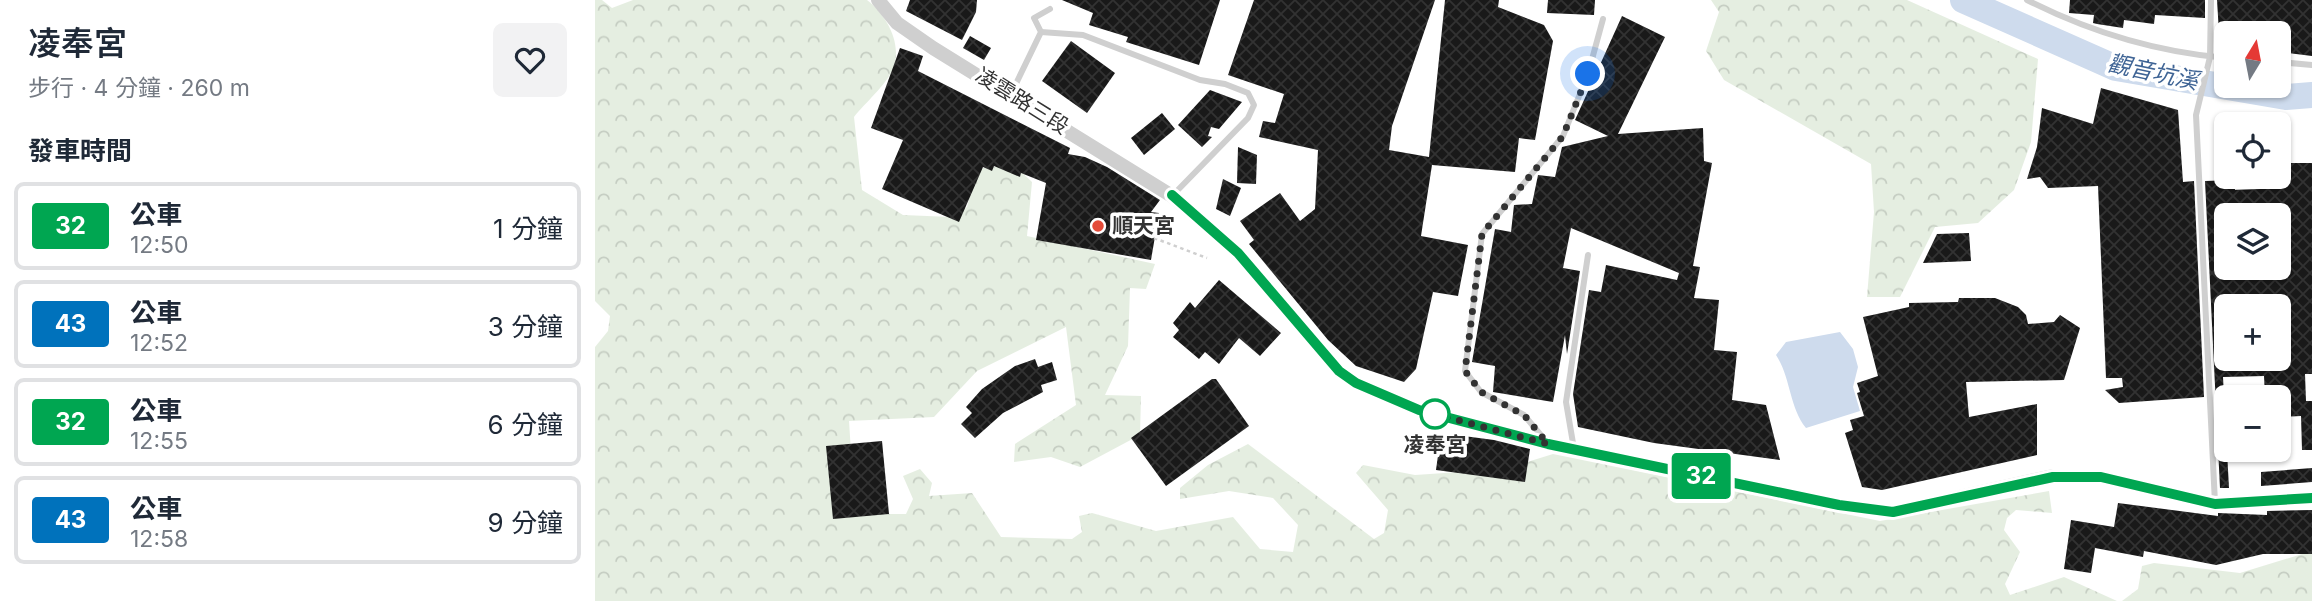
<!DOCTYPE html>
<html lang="zh-TW">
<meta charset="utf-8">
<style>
body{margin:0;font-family:Inter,"Noto Sans TC",sans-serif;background:#f2f2f3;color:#1f2937;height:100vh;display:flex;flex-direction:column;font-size:26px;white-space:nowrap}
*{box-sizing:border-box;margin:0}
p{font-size:23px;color:#747a83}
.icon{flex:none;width:38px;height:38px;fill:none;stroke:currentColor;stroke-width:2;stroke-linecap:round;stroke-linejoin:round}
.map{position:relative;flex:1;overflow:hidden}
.side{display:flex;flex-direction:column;background:#fff;width:595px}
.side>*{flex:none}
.badge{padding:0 14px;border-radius:5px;font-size:24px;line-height:46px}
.needle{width:46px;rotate:10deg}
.buttons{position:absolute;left:1619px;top:21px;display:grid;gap:14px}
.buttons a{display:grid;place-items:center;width:77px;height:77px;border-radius:10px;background:#fff;box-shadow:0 2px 5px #0004;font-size:35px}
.you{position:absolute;width:35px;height:35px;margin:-18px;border:5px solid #fff;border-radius:50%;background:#1a73e8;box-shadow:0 0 0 10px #1a73e833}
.map>.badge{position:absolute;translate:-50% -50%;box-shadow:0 0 0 4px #fff}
h2{padding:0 28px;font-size:26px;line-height:63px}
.round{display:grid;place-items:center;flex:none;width:74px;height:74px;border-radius:10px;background:#f2f2f3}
.summary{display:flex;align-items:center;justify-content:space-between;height:119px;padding:0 28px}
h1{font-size:33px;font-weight:600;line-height:52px}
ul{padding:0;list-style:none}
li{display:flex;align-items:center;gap:21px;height:88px;margin:0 14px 10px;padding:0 14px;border:4px solid #e0e1e3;border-radius:10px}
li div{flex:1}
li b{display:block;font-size:26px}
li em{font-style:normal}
li .badge{min-width:77px;font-weight:700;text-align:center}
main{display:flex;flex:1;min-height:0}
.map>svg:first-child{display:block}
</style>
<main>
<section class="side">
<div class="summary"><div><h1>凌奉宮</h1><p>步行 · 4 分鐘 · 260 m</p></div><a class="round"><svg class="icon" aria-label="heart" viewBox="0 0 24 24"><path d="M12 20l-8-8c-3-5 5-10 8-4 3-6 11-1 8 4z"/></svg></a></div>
<h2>發車時間</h2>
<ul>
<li><span class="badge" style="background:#00a651;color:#fff">32</span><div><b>公車</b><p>12:50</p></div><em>1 分鐘</em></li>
<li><span class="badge" style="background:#0072bc;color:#fff">43</span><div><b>公車</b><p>12:52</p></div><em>3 分鐘</em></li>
<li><span class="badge" style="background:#00a651;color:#fff">32</span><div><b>公車</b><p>12:55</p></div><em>6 分鐘</em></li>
<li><span class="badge" style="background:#0072bc;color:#fff">43</span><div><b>公車</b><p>12:58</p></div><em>9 分鐘</em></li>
</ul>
</section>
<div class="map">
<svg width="1717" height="601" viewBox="0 0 1717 601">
<defs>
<pattern id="forest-crowns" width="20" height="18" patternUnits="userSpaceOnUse" patternTransform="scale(1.75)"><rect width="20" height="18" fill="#e5eee1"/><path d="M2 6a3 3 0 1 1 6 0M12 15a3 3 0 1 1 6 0" fill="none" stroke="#c5cdc2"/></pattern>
<pattern id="building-cross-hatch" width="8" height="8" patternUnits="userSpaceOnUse" patternTransform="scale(1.75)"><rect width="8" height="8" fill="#191919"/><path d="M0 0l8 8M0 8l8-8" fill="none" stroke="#323232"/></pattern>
</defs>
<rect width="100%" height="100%" fill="#fff"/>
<g fill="url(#forest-crowns)">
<path d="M 0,0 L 7,0 L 17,8 L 38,0 L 272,0 C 291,15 308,43 298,69 C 291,85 270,103 259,117 L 267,190 L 308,215 L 356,217 L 372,207 L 382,169 L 418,164 L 437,182 L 432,236 L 560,264 L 551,289 L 535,288 L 533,346 L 510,395 L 546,396 L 545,435 L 485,467 L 456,457 L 419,462 L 420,444 L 481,405 L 471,327 L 382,371 L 339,417 L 254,421 L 260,514 L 311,514 L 318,499 L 308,476 L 325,469 L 337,483 L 334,496 L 377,493 L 406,537 L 477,539 L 487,532 L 484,516 L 497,513 L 561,531 L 638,517 L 665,549 L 698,552 L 703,525 L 678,498 L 634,491 L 585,499 L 585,488 L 613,465 L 653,444 L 779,539 L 789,533 L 793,510 L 761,473 L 768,465 L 820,475 L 909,469 L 958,454 L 1285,521 L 1454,491 L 1457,513 L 1421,510 L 1412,518 L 1409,530 L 1425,552 L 1410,584 L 1415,595 L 1469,577 L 1522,601 L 0,601 L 0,347 L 13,331 L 15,316 L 0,301 Z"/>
<polygon points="1116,0 1312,0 1443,59 1436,142 1419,190 1383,223 1340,227 1305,297 1272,297 1279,212 1276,164 1129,80 1111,51 1124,12"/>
<polygon points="1717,551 1717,601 1527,601 1543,589 1547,566 1559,563 1645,573"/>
</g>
<path fill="#cedbed" d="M 1245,332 L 1258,349 L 1263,367 L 1258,387 L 1265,411 L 1211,428 C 1194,407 1196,378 1181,355 L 1191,342 Z"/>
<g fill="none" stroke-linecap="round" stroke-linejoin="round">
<polyline stroke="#cedbed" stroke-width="26" points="1368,0 1521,68 1691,97 1717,95"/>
</g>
<g fill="url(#building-cross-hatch)" fill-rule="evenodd">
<polygon points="315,0 382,0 381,12 367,40 311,11"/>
<polygon points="467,0 625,0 604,65 531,42 533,37 494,25 498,13"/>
<polygon points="659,0 840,0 797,126 794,150 834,157 850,0 904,0 903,7 949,25 958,41 940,140 924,138 920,172 837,165 826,236 873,245 863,296 838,292 821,369 809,382 761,366 733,340 654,244 659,240 645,221 685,193 705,221 720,209 723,150 664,137 668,121 680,123 689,94 633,75"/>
<polygon points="953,0 1000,0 999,15 952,13"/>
<polygon points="1475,0 1610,0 1610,18 1560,15 1559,24 1529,20 1528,28 1502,24 1498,23 1499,15 1474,13"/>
<polygon points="1622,0 1717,0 1717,56 1684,52 1684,33 1624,33"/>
<polygon points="1027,16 1070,37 1023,134 1108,128 1109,161 1117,163 1098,266 1105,267 1099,298 1124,300 1119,350 1142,352 1137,400 1171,405 1185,460 1059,443 983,427 978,394 994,290 1006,292 1011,265 1082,280 1084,273 976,228 968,268 985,271 972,354 970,335 958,402 898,392 900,366 877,362 900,229 916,232 919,205 937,204 943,175 960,177 967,147 1013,136 980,120"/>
<polygon points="375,36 396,48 389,60 368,48"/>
<polygon points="476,41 520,73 492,113 447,81"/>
<polygon points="305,48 328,56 323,71 475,148 473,154 490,157 512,167 565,200 556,212 564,213 556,260 441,240 451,183 426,173 425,177 399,166 397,171 388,167 364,222 287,189 308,140 276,128"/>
<polygon points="1506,88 1583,110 1588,182 1599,181 1609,397 1524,403 1510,390 1528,387 1527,378 1511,378 1503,186 1453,188 1445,177 1432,179 1442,147 1447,108 1498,124"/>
<polygon points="615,90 647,102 624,129 616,127 613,136 617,137 607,147 583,125"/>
<polygon points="567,113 580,129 549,155 536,138"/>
<polygon points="643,147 662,155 661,184 642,183"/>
<path d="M 1684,163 L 1717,163 L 1717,374 L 1710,374 L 1711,401 L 1717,401 L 1717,450 L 1707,450 L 1706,416 L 1684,417 L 1684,397 L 1670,397 L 1669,376 L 1628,377 L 1634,488 L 1625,488 L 1610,181 L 1639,180 L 1640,190 L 1665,189 L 1665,177 L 1684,177 ZM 1631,215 L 1684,215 L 1684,268 L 1631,268 ZM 1631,306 L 1684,306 L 1684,359 L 1631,359 Z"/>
<polygon points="628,179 646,188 635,216 621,209"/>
<polygon points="1374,233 1376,261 1328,263 1342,234"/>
<polygon points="624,280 686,333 665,356 644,338 624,364 610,352 604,359 578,337 584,330 578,323 595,302 600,308"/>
<polygon points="1364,298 1400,298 1423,307 1431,315 1433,324 1459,322 1465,315 1485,328 1469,380 1371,382 1374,417 1442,404 1442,455 1287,490 1267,487 1250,433 1258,430 1255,420 1269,416 1262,393 1265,392 1262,383 1283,376 1268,317 1314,307 1314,303 1363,302"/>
<polygon points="440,359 443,367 457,362 462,380 446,385 448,392 408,413 380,438 366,424 377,413 371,407 387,389 420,366"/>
<polygon points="617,379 621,379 654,426 571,486 536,438"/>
<polygon points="846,433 899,440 935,449 930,482 841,470"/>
<polygon points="287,441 294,514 238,519 231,446"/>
<polygon points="1717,468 1717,482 1666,486 1666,472"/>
<polygon points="1523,503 1623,516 1623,513 1672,515 1672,511 1717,510 1717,554 1668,554 1621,565 1549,551 1548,557 1500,548 1496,573 1469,569 1476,520 1519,527"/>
</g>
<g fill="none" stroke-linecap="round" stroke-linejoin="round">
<polyline stroke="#cfcfcf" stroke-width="2.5" stroke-dasharray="3.5 3.5" stroke-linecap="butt" points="559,238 612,258"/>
<g stroke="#cfcfcf" stroke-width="6">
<path d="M 1432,0 C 1495,32 1560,52 1631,58"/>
<polyline points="1616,0 1615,57 1601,115 1620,503"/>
<polyline points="446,32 488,35 605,80 630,84 653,93 659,105 653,118 577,196"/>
<polyline points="1684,62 1717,65"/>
<polyline points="416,94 446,32 439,18 455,9"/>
<polyline points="950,440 929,415 886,392 870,371 887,234 968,136 993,74 1008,19"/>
<polyline points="979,449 971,402 993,255"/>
</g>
<polyline stroke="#cfcfcf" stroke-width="14" points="283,0 302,23 338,48 577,196 643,253 744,371 761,383 824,410 953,444 1244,505 1298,512 1458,476 1506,477 1620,504 1717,498"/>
</g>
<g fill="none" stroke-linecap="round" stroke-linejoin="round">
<g stroke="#fff" stroke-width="16">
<polyline id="line" points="577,195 643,253 744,371 761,383 824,410 953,444 1244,505 1298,512 1458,477 1506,477 1620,504 1717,498"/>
</g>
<use href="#line" stroke="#00a651" stroke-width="10"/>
<polyline stroke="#323232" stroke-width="7" stroke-dasharray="0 12.6" points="840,414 953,444 929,415 886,392 870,371 887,234 968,136 993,74"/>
</g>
<circle fill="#e44b39" stroke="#fff" stroke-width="2.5" cx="503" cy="226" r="7"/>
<circle fill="#fff" stroke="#00a651" stroke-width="3.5" cx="840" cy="414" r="14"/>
<g text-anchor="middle" stroke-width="7" stroke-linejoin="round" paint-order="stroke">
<g font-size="21" fill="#323232" stroke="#fff">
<text transform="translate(427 101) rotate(32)" y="7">凌雲路三段</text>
</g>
<g font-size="21" font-weight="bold" fill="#323232" stroke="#fff" text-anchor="start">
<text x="517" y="233">順天宮</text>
</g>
<g font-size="21" font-weight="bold" fill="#323232" stroke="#fff">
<text x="840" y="452">凌奉宮</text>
</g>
<g font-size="23" font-style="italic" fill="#3f6495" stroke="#fff">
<text transform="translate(1558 72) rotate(12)" y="8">觀音坑溪</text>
</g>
</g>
</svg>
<div class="buttons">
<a><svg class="needle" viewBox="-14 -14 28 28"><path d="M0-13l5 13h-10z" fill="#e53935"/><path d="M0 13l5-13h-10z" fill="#747a83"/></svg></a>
<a><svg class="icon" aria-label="locate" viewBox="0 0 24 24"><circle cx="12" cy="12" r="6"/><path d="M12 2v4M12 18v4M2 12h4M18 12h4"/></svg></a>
<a><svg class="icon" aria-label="layers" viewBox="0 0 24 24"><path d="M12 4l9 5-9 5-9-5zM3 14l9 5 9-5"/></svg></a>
<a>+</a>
<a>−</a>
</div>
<div class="you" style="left:993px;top:74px"></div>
<b class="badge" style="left:1106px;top:476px;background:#00a651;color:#fff">32</b>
</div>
</main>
